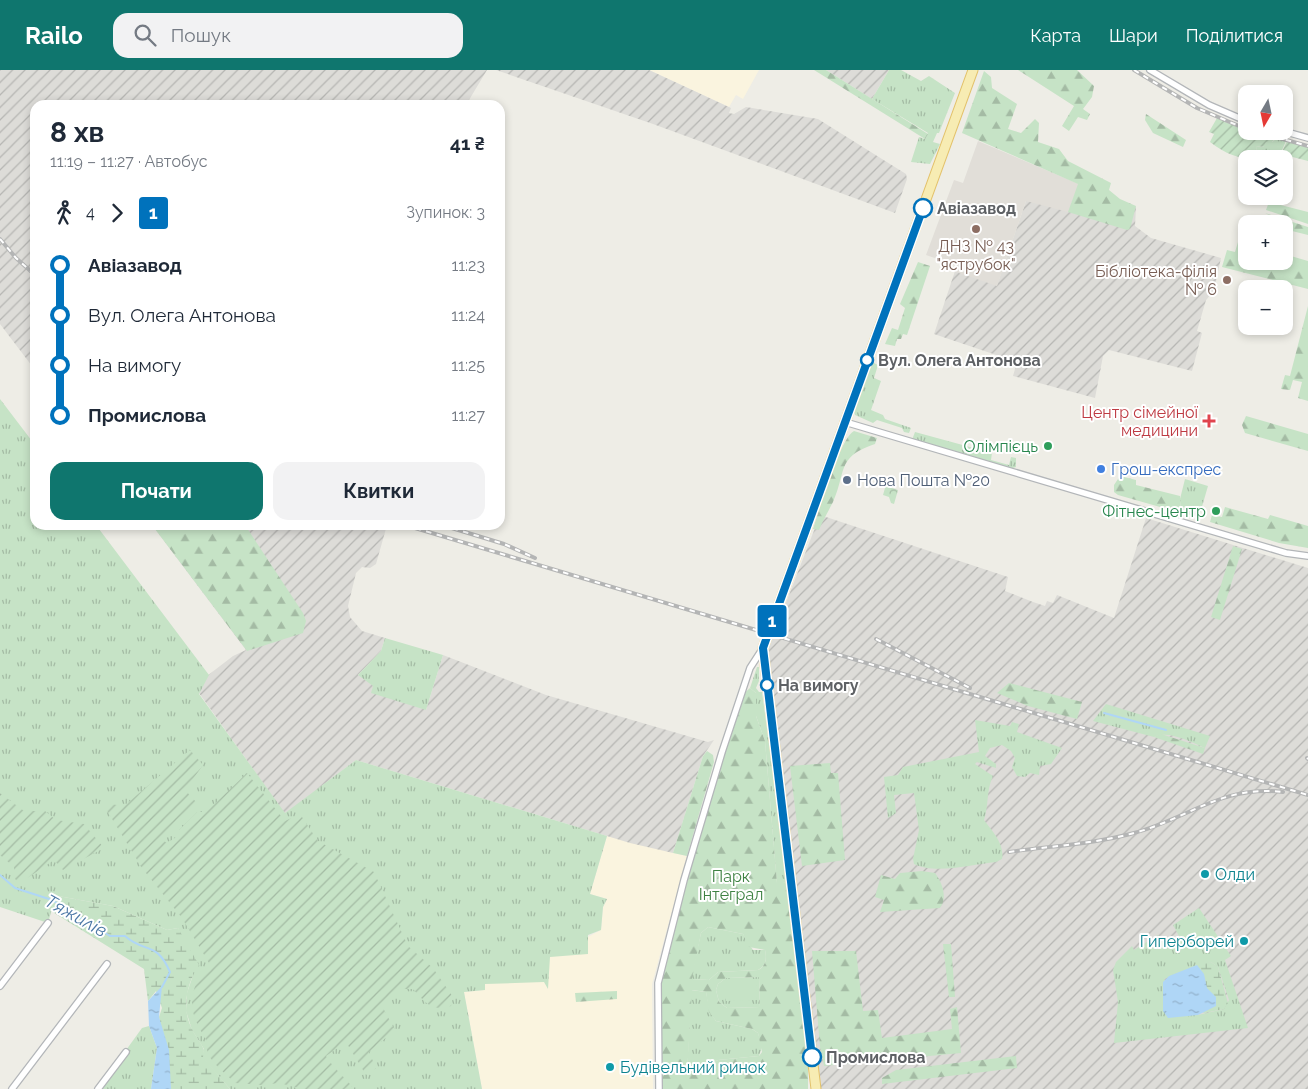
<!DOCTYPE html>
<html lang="uk">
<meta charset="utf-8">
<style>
body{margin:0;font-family:Raleway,sans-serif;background:#f2f2f3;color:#1f2937;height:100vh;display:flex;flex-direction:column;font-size:19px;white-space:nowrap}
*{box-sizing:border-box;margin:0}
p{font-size:16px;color:#747a83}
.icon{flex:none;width:28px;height:28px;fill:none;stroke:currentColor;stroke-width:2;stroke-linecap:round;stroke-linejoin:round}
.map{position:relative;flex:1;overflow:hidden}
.side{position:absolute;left:30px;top:30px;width:475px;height:430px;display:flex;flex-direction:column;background:#fff;border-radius:15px;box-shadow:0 2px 8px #0003}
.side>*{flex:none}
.badge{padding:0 10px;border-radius:4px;font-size:18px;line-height:32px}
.needle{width:32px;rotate:189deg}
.controls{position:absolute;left:1238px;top:15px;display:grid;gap:10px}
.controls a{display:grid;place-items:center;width:55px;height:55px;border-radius:10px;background:#fff;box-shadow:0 2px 8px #0003;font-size:25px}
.map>.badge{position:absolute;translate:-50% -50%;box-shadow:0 0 0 2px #fff}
.legs{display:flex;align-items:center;gap:8px;height:55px;padding:0 20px;font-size:16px}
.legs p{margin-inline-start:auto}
.summary{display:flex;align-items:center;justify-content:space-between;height:85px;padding:0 20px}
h1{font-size:28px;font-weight:700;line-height:38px}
.primary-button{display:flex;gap:10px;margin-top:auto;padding:10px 20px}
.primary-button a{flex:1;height:58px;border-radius:15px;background:#0f766e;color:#fff;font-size:20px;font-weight:700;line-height:58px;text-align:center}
.primary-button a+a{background:#f2f2f3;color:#1f2937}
ul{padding:0 20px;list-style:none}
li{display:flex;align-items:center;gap:18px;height:50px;font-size:19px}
li i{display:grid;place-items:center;width:8px;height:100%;margin:0 6px;background:currentColor}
li i::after{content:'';width:12px;height:12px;margin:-6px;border:4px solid;border-radius:50%;background:#fff}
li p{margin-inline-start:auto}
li:first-child i{background:linear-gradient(#0000 50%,currentColor 0)}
li:last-child i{background:linear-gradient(currentColor 50%,#0000 0)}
header{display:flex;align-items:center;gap:30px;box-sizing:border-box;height:70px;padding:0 25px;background:#0f766e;color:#fff}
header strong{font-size:24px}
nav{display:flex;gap:28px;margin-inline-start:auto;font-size:18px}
.search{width:350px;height:45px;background:#f2f2f3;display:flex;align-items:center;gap:12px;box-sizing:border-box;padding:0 18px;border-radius:15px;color:#747a83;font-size:19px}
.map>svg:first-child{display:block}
</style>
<header>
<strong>Railo</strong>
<div class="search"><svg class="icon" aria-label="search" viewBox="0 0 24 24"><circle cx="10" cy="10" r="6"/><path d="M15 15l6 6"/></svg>Пошук</div>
<nav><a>Карта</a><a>Шари</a><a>Поділитися</a></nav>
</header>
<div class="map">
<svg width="1308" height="1019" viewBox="0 0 1308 1019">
<defs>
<pattern id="industrial-furrows" width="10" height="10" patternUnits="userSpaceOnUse" patternTransform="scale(1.25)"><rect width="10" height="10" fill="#dddcd8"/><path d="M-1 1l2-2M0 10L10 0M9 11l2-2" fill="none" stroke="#b6b6b3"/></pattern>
<pattern id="grass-tufts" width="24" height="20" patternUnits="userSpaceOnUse" patternTransform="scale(1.25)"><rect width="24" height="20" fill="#c6e3c6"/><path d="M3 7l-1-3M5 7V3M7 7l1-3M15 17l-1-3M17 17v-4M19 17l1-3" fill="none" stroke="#a4bba4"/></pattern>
<pattern id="forest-firs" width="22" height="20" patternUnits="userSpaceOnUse" patternTransform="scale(1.25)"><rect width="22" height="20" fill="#c6e3c6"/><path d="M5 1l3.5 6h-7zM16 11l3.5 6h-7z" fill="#a4bba4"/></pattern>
<pattern id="wetland-marsh" width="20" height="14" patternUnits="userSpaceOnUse" patternTransform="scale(1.25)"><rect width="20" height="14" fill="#c6e3c6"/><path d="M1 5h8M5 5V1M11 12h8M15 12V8" fill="none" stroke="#a4bba4"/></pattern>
<pattern id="park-crowns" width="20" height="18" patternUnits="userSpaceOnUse" patternTransform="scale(1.25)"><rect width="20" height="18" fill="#c6e3c6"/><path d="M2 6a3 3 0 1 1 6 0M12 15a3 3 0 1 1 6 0" fill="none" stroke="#a4bba4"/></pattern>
<pattern id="garden-furrows" width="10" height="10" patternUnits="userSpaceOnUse" patternTransform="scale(1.25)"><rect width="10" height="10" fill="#c6e3c6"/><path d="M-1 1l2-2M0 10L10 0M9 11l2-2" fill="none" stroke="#a4bba4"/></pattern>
<pattern id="water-ripples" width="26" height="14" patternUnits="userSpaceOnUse" patternTransform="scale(1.25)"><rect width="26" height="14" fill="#afd6f6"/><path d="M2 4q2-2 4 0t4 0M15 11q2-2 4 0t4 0" fill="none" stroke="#92b1cb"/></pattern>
</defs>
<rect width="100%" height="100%" fill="#eeede6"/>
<g fill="#faf4df">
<polygon points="649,0 759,0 743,29 736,25 729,37"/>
<polygon points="607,766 687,786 652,914 653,1019 482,1019 464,922 484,920 485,914 550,887 601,860 603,837 607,829 590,824"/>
</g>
<g fill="url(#industrial-furrows)">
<polygon points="0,0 487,0 466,35 35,35 35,300 0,254"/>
<polygon points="496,0 649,0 731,38 729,43 734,44 746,37 818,49 906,104 907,109 895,143 653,54"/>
<polygon points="826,0 889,0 872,29"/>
<polygon points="1026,131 1136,137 1135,156 1151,168 1221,188 1216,211 1212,223 1206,230 1197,261 1202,263 1192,301 1109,280 1103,286 1095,328 1013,306 1017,292 934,264 955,201 997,215"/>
<polygon points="820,445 1008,507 1005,521 1033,532 1045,536 1047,531 1053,533 1057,525 1114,548 1146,448 1308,498 1308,1019 821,1019 768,579"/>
<polygon points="152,455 387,455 376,494 370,498 362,497 356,503 348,536 350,547 362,561 385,568 381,581 358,605 426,640 443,585 546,625 708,672 714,670 703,686 673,783 630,773 356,690 285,744 199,623 207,606 233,586 246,580"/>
</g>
<polygon fill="#e1ded8" points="978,71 1079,114 1068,142 1026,131 997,216 953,201 955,195 926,185 954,110 963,113"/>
<g fill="url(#grass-tufts)" fill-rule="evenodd">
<polygon points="889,0 901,0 921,11 929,6 955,23 939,63 937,63 933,72 940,74 930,94 911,92 919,67 925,69 928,63 872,29"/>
<polygon points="1276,69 1286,71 1280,85 1269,89 1257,89 1256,76 1264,77 1266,72 1272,72"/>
<polygon points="872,292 878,295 874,308 881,311 871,340 883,345 885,349 911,358 909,363 904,362 902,358 877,350 873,353 855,345 854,342"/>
<polygon points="0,329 35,375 35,455 96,455 209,605 199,624 285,743 356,690 607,766 590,824 607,829 603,837 601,860 588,865 588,884 550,887 548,919 544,912 485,914 485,920 464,922 482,1019 230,1019 202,987 204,979 192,960 186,941 187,923 194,902 178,858 167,860 113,836 58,826 55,828 48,853 0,837"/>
<polygon points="915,362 992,383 991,390 1009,395 1011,387 1016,388 1016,397 1010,399 912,370"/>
<polygon points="1185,409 1208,416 1199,447 1181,443 1180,429"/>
<polygon points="385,568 443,585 426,640 371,623 373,616 358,605 381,581"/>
<polygon points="757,597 759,597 759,611 756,618 759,622 762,622 788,812 777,814 765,671 756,646 756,623 750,618"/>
<path d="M 1106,634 L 1210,666 L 1205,678 C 1190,672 1169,660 1154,667 L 1093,651 Z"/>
<path d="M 975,650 L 1010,656 L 1012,652 L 1019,654 L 1017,662 L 1062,678 L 1051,694 L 1040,696 L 1039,705 L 1030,703 L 1025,707 L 1017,706 L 1012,697 L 1015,688 L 1011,681 L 1002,675 L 990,678 L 985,686 L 996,694 L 996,698 L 977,692 L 975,694 L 993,706 C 986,721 989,735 984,750 C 992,761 1005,774 1002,789 L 996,792 C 972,794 936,805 914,794 L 913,789 L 919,760 L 914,723 L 894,725 L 896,743 L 888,748 L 884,707 L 898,705 L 903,697 L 979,682 Z"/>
<path d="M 1199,838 L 1231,886 L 1225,890 L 1248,958 L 1114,973 L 1118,932 L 1113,900 L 1116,892 L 1132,876 L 1134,880 L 1158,865 L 1165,876 L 1180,868 L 1173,855 ZM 1211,892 L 1218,897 L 1229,930 L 1224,939 L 1198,945 L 1164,909 Z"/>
<path d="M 708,857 L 743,864 L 753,880 L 765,880 C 767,888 766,896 758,900 L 718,902 L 709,910 L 691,909 L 701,863 Z"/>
<polygon points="759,907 760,937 727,938 719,932 716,920 718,914 726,908"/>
<polygon points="691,920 706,922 710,942 716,951 752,959 758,963 762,977 759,986 718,990 687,1004"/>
<polygon points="149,956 157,978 151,1019 98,1019 142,958"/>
</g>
<g fill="url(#forest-firs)" fill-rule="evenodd">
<polygon points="814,0 826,0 928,64 925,69"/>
<polygon points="1018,0 1077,0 1094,16 1092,27 1083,39 1090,44 1087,50 1078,47 1069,61 1062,56 1074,36"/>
<polygon points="984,1 991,7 992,18 1017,34 1008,59 1021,63 1035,49 1039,53 1038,72 1059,79 1068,91 1111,113 1109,120 1120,129 1136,136 1130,159 1127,160 1068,142 1078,114 962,63"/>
<polygon points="1146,44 1186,70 1183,77 1153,63 1145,50"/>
<polygon points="1269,132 1308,142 1308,154 1266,140"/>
<polygon points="1265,143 1308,157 1308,165 1284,159 1284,154 1274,154 1273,147"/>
<polygon points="1238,172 1246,174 1246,191 1284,191 1284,184 1308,191 1308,219 1222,197 1227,180 1235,182"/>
<polygon points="918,192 930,196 907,265 903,264 901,269 897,269 895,276 885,274 892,258 898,260 905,238 900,234"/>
<polygon points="1308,236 1308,331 1298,328 1302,312 1293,310 1290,320 1281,319 1285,305 1290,306"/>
<polygon points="1246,346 1308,364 1308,381 1245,363 1242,355"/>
<path d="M 854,361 L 877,368 L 875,374 C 836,387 847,401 833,432 C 828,442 823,450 819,460 L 813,459 C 819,441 840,368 854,361 Z"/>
<polygon points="1120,406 1136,410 1136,415 1180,426 1181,443 1118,425 1114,422 1114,415"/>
<polygon points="1225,437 1268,449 1270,445 1308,456 1308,478 1279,473 1210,452 1212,445 1222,447"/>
<polygon points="152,455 245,455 303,543 306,551 303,563 247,581"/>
<polygon points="1233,476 1242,479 1220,550 1211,547"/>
<polygon points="1009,613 1082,632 1077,649 1028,636 997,623"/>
<path d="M 750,618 L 756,623 L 756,646 L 765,671 L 777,813 L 788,812 L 808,983 L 808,1019 L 659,1019 L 658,913 L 689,796 L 740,627 ZM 708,857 L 743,864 L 749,877 L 765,880 C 767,889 766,896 758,900 L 718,902 L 709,910 L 692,909 L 701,863 ZM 759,907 L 760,937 L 727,938 L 719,932 L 716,920 L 718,914 L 726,908 ZM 692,920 L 706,922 L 709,942 L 716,951 L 752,959 L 758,963 L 762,982 L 759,986 L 718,990 L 687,1004 Z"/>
<polygon points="1161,664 1205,678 1203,684 1154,667"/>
<polygon points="707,681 713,685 714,692 687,786 673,783 703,686"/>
<polygon points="830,693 831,703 838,703 845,790 802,796 790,696"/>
<path d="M 922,801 L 935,803 C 942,812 948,828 940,838 L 880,842 L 884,830 L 875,827 L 881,805 L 895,809 L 900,803 Z"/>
<polygon points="943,874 951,874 955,927 949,927"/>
<polygon points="812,881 856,881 863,941 878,940 882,968 952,959 950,939 957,937 961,983 824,996 820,977"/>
<polygon points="617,921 617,929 576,932 575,923"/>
<polygon points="1016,986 1017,998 882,1014 882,1008 896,1000"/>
</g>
<g fill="url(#wetland-marsh)">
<path d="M 58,826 L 113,836 L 167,860 L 178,858 L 199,895 C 187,913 181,938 192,959 C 195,966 201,972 204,980 L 203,987 L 230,1019 L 171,1019 L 159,947 L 162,938 L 156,921 L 148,931 L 144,899 L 51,841 L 55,828 Z"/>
<polygon points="1211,892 1218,897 1228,933 1224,939 1204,943 1199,939 1197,895"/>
</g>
<polygon fill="url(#park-crowns)" points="884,407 891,409 889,417 898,420 894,434 891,433 889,427 883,425 885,418 878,414 879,409"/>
<g fill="url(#garden-furrows)">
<path d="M 1217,48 L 1246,61 L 1276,68 L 1272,72 L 1266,72 L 1265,77 L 1256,76 L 1257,89 C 1238,89 1226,84 1210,72 L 1214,64 L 1209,62 Z"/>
<polygon points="1287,71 1308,77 1308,91 1281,84"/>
<path d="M 190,680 L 203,695 L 185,720 L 196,732 L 161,769 L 167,773 L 181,764 L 179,760 L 197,742 L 206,742 L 247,703 L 285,751 L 300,744 L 318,771 L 374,802 L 408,876 L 433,898 L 453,927 L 451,936 C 431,942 426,933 413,919 L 400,919 L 382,936 L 395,960 L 369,982 L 376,998 L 366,1005 L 346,972 L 326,986 C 334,999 345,1007 354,1019 L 303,1019 L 279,1013 L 261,1015 L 235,1013 C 227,1005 213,994 208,984 C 206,979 208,973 205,968 C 187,939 187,922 209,893 L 182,848 L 142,798 L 106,739 L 110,734 L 124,736 Z"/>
<polygon points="0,723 24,741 45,741 56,750 84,754 104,778 63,800 54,790 20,813 15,809 14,797 0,785"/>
</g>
<polygon fill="#c6e3c6" points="726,915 756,915 757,930 726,931"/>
<g fill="url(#water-ripples)">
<polygon points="1197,895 1204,904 1207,918 1216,927 1216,936 1198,945 1168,948 1163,941 1163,912 1169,906"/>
<polygon points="162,916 159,947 169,980 171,1019 151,1019 157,978 149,956 148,931"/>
</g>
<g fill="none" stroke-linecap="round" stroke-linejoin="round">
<g stroke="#afd6f6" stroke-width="2">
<polyline points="1104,643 1166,660"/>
<path d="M 0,805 L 15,818 L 52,830 L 110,866 L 125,866 C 145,884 156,870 170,902 L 162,917"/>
</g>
<g stroke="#b3b6b9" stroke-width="8">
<g id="street">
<polyline points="1150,0 1209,35 1246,51"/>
<polyline points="1283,61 1308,68"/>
<polyline points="845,352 1286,483 1308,486"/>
<polyline points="0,916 48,853"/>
<polyline points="12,1019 107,894"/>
<polyline points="98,1019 126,982"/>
<polyline points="659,1019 658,913 684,810 722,682 750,598 763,578"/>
</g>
</g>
<g stroke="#e3c26b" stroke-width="11">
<polyline id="primary" points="816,1019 763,578 973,0"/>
</g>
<use href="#street" stroke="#fff" stroke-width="5.5"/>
<use href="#primary" stroke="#f7ecb3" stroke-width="9"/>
<g stroke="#b4b5b5" stroke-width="4">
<g id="rail">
<polyline points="1134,0 1197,38 1246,59"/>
<polyline points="1254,61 1308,76"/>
<polyline points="0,169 16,188 35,205"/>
<polyline points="405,455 1308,725"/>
<polyline points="442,455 504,474 535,488"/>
<polyline points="876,569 970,618"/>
<polyline points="1307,688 1308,689"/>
<path d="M 1009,782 C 1050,776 1094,774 1134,763 C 1190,748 1221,715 1283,722"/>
</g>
</g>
<use href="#rail" stroke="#fff" stroke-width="2" stroke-dasharray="5.5" stroke-linecap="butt"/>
</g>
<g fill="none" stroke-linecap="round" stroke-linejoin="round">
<g stroke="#fff" stroke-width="11">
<polyline id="line-1" points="812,987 763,578 923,138"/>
</g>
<use href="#line-1" stroke="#0072bc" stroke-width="8"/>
</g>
<g fill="#fff" stroke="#0072bc" stroke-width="2.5">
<circle cx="923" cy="138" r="9"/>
<circle cx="867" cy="290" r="6"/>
<circle cx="767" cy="615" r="6"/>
<circle cx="812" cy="987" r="9"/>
</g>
<g fill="#8d6e63" stroke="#fff" stroke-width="2">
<circle cx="976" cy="159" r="5"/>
<circle cx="1227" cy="210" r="5"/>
</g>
<path fill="#e0444e" stroke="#fff" stroke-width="2" d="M1206.5 343.5h5v5h5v5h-5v5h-5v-5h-5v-5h5z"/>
<g fill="#2e9e5b" stroke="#fff" stroke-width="2">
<circle cx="1048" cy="376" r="5"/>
<circle cx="1216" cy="441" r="5"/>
</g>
<circle fill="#3f7fe0" stroke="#fff" stroke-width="2" cx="1101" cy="399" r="5"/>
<circle fill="#5c6f8a" stroke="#fff" stroke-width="2" cx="847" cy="410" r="5"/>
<g fill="#0f9aa8" stroke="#fff" stroke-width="2">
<circle cx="1205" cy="804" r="5"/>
<circle cx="1244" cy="871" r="5"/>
<circle cx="610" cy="997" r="5"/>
</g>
<g text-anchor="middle" stroke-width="4" stroke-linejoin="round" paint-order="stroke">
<g font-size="16" font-weight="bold" fill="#5e6165" stroke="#fff" text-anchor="start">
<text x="937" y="144">Авіазавод</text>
<text x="878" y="296">Вул. Олега Антонова</text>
<text x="778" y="621">На вимогу</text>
<text x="826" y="993">Промислова</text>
</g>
<g font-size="16" fill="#785e54" stroke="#fff">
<text x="976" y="182">ДНЗ № 43<tspan x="976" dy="18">"яструбок"</tspan></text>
<text x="1217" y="207" text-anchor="end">Бібліотека-філія<tspan x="1217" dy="18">№ 6</tspan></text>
</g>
<g font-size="16" fill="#be3a42" stroke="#fff" text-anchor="end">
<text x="1198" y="348">Центр сімейної<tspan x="1198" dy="18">медицини</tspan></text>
</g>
<g font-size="16" fill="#27864d" stroke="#fff" text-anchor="end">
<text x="1038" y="382">Олімпієць</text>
<text x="1206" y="447">Фітнес-центр</text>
</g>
<g font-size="16" fill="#366cbe" stroke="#fff" text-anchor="start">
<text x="1111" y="405">Грош-експрес</text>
</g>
<g font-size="16" fill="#4e5e75" stroke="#fff" text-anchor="start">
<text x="857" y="416">Нова Пошта №20</text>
</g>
<g font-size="16" fill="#0d838f" stroke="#fff" text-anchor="start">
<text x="1215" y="810">Олди</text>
<text x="1234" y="877" text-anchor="end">Гиперборей</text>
<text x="620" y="1003">Будівельний ринок</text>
</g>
<g font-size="16" fill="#3f8243" stroke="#fff">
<text x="731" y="812">Парк<tspan x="731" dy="18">Інтеграл</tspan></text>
</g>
<g font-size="18" font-style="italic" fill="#4c78a6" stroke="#fff">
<text transform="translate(76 846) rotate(29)" y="6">Тяжилів</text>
</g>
</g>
</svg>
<div class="controls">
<a><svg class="needle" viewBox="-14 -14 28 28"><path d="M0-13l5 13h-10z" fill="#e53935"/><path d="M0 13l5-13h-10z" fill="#747a83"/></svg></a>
<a><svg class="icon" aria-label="layers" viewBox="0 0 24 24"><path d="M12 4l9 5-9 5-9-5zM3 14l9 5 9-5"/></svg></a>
<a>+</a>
<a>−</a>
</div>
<b class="badge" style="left:772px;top:551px;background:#0072bc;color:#fff">1</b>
<section class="side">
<div class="summary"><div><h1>8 хв</h1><p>11:19 – 11:27 · Автобус</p></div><b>41 ₴</b></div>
<div class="legs"><svg class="icon" aria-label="walk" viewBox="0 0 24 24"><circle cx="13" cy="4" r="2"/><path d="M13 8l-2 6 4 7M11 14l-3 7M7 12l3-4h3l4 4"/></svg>4<svg class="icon" aria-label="forward" viewBox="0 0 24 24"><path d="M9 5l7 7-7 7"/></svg><b class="badge" style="background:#0072bc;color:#fff">1</b><p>Зупинок: 3</p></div>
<ul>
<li><i style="color:#0072bc"></i><b>Авіазавод</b><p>11:23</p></li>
<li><i style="color:#0072bc"></i><span>Вул. Олега Антонова</span><p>11:24</p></li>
<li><i style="color:#0072bc"></i><span>На вимогу</span><p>11:25</p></li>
<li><i style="color:#0072bc"></i><b>Промислова</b><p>11:27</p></li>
</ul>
<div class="primary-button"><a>Почати</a><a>Квитки</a></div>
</section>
</div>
